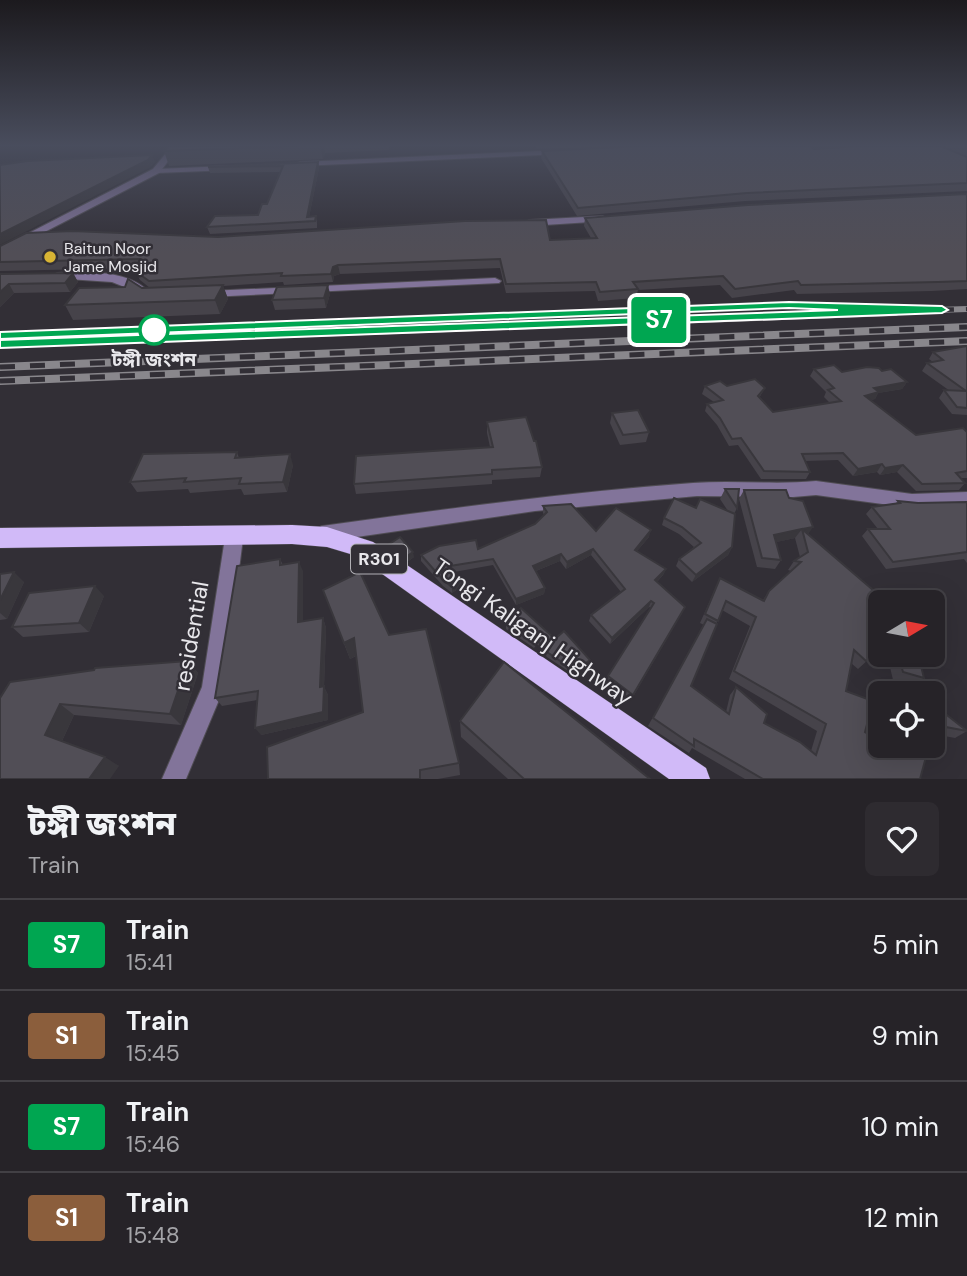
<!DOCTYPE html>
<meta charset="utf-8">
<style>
body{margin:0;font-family:"DM Sans","Noto Sans Bengali",sans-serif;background:#2e2b30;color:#f1f3f6;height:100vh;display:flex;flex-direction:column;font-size:26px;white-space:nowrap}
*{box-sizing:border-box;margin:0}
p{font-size:23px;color:#a4a4a8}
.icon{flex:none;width:38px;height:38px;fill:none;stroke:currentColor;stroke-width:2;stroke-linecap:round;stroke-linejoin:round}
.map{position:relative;height:779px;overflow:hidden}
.sheet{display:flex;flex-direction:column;background:#262328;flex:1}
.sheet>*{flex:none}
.badge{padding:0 14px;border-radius:5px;font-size:24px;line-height:46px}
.needle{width:46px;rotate:80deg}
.buttons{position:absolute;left:868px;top:590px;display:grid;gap:14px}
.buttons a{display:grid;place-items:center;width:77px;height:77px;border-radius:10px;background:#262328;box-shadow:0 7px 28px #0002,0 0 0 2px #424045;font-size:35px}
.map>.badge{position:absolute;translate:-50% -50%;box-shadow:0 0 0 4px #fff}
.round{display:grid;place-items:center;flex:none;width:74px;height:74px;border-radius:10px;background:#2e2b30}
.head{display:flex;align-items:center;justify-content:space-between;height:119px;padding:0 28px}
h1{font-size:33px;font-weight:800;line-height:52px}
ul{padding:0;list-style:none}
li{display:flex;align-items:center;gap:21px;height:91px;padding:0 28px;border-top:2px solid #424045}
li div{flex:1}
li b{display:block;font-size:26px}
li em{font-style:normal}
li .badge{min-width:77px;font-weight:700;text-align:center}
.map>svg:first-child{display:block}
</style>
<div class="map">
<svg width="967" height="779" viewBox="0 0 967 779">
<rect width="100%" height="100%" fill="#322f36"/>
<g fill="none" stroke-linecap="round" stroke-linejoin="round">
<g stroke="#4f4c53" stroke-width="2">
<g id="minor">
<polygon points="560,150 563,150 563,154 300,166 296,164 300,162"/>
<polygon points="228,166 231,166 231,170 156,173 152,171 156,169"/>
<polygon points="603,216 608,219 606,221 529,226 524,223 529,220"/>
<path d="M 57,273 C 86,272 125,269 148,291 L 142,294 L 112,282 L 53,278 L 52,276 Z"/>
<polygon points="495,278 501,281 499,283 209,297 203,294 209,291"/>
<path d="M 816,481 L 912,494 L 967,492 L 967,506 L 912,508 L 816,495 L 793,497 L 697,496 L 535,511 L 322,542 L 316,539 L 313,534 L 316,529 L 322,526 C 446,509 569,492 693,483 C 734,480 775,485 816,481 Z"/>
<polygon points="234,530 240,532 243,538 224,688 186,779 162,779 202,687 225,538 228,532"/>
</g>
</g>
<g stroke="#4f4c53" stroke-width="2">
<polygon id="tertiary" points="172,146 180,146 159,173 0,255 0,248 153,169"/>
</g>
<g stroke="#4f4c53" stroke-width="1">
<polygon id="primary" points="292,525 327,527 373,542 706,768 710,779 669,779 357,556 327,547 292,544 0,548 0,528"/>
</g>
<use href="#minor" fill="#82749a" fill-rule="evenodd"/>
<use href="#tertiary" fill="#82749a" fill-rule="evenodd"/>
<use href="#primary" fill="#d1baf8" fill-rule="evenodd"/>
<g stroke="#89878c" stroke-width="6">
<polyline id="rail-far1" points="846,313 967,309"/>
</g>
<g stroke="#89878c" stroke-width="8">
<g id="rail">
<polyline points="0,344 895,312"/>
<polyline points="0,367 967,327"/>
<polyline points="0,381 967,341"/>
</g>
</g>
<use href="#rail-far1" stroke="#322f36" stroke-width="4.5" stroke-dasharray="12" stroke-linecap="butt"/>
<use href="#rail" stroke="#322f36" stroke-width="5" stroke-dasharray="15" stroke-linecap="butt"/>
</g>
<g fill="#46434a" fill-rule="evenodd">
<polygon points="169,146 389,146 389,150 325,153 323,159 169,166 164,151"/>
<polygon points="535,146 633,146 537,149"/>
<polygon points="857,146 967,146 967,191 745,201 577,216 541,158 542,151 814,149"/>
<polygon points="318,162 319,168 309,217 316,216 317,223 317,228 210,234 207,227 258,215 267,204 280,172 210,173 208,167"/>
<polygon points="967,194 967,289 932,291 797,294 794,290 732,298 720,285 638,290 636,298 598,301 595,291 506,293 500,268 340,274 334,276 333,282 284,285 283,282 223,286 228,299 220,314 73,320 65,305 142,288 150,288 140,280 135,271 137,268 0,271 0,246 218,237 550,240 591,238 584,226 585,218"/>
<polygon points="73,273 78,282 70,292 14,293 0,307 0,274"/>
<polygon points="330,294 326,308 275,310 272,300"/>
<polygon points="967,346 967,415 952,414 939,398 944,390 950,391 922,371 927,363 933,362 929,359 933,352"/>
<polygon points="814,369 842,372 882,371 907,382 902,389 878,393 875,399 870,400 916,435 967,432 967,478 961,478 965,483 959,490 916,491 897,472 880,475 877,472 853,476 838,460 805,461 810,472 806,479 761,479 738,445 729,446 717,425 705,411 707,404 714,402 702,394 705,386 727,386 765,388 759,398 773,412 830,403 824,397 826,392 810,376"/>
<polygon points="612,413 649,432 646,442 620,445 610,423"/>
<polygon points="487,422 542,467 540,477 492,480 492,484 356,494 354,484 490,447 487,433"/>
<polygon points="237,452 239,458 293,465 287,492 244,495 241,489 190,493 188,489 137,492 130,482"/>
<polygon points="725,489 737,508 734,514 732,547 728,555 692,582 676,566 679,559 694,547 679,534 662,525 664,518 696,508 728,511 720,499"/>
<path d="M 744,490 L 789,498 L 808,534 L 873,619 L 880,649 L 858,669 L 851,663 L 846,691 L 865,732 L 880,746 L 929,746 L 920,779 L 745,779 L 692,748 L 689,753 L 648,726 L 704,625 L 700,623 L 720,578 L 763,600 L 769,591 L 791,571 L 788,570 L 794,561 L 800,557 L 795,538 L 776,542 L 781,560 L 775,569 L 757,567 L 739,499 ZM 722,610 L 750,626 L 729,679 L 817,731 L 811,751 L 764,723 L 736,687 L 730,695 L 726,712 L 691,686 Z"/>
<polygon points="898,501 918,503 967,502 967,563 964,559 886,569 862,536 868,529 878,529 866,514 872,507 896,503"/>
<polygon points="543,506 596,531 649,537 637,551 666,569 663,575 657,582 682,613 631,700 606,681 608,676 651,608 649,607 610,644 589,621 591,615 621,592 591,555 566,569 560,561 536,571 545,588 544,594 516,605 493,565 454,572 461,580 462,586 452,593 443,586 421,561 421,555 478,549 535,524 544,515 543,513"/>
<polygon points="388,545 414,557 407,562 389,550"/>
<polygon points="280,559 283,565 303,571 303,621 323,618 326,628 324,687 328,695 328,720 261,735 257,700 222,706 215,698"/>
<polygon points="0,574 24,582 7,619 0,620"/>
<polygon points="323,590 389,635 459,763 460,775 438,779 268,779 363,712 356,656 350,659"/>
<polygon points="104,596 89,632 23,637 12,627"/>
<polygon points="506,624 555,639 590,660 589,664 574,675 547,657 537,644 534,648 506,629"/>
<polygon points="887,654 918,654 924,678 914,686 893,680"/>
<polygon points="188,661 198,673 181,725 74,715 62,741 119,766 0,779 10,682"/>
<polygon points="933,704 967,731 955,738 933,734"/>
<polygon points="460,721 650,779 508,779 461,737"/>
</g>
<g fill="#39373c">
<polygon points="320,146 324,146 325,153 323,159"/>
<polygon points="152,155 155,162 151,167 0,245 0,234"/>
<polygon points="318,162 319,168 308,223 307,217"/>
<polygon points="338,265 340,274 334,276 333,282 331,274 333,267"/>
<polygon points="73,273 78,282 70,292 65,283"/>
<polygon points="9,284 14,293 0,307 0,292"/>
<polygon points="223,285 228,299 220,314 215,300"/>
<polygon points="328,285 330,294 326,308 324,298"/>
<polygon points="907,382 902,389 878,393 875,399 860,403 865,396 874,388"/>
<polygon points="290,454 293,465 287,492 283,482"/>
<polygon points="882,464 877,472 853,476 858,469"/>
<polygon points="903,465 897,472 880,475 885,468"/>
<polygon points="813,527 807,536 802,529"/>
<polygon points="802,529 795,538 768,544 774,535"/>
<polygon points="651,530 649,537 633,556 635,550"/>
<polygon points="732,547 728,555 692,582 696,575"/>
<polygon points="593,549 591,555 566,569 567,562"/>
<polygon points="413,552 414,557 407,562 406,557"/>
<polygon points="561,554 560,561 533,572 533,566"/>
<polygon points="299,562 303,571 303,631 298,622"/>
<polygon points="666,569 663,575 653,586 655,580"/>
<polygon points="14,572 24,582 7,619 0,613 0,600"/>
<polygon points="461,580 462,586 452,593 452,587"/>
<polygon points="95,586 104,596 89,632 79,623"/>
<polygon points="545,588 544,594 516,605 516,599"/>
<polygon points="651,601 649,607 610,644 612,638"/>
<polygon points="323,618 326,628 324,687 328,695 328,720 261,735 255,728 320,687"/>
<polygon points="354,638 359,654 350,659 344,643"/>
<polygon points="590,660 589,664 574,675 575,671"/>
<polygon points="188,661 198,673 181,725 170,714"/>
<polygon points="60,704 74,715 60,745 45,735"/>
<polygon points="105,757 119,766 110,779 89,779"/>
</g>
<g fill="#514e56" stroke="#39373c" stroke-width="2">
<polygon points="169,146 299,146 164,151"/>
<polygon points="638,146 810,146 814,149 858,146 941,146 967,157 967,183 747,193 578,208 542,151"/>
<polygon points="152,155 148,160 0,234 0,165 27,161"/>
<polygon points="318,162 307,217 316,216 315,221 207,227 215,216 258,215 262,204 267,204 283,166 208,167"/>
<polygon points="967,194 967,281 938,282 801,285 798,281 735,289 723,276 633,282 638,289 600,292 596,282 506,284 500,259 338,265 333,267 331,274 281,276 282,273 149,281 135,271 140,259 0,262 0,246 26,233 72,231 218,237 465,221 546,220 550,240 597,238 585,218 748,205"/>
<polygon points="73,273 65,283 9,284 0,292 0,274"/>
<polygon points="128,279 142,288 223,285 215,300 65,305 79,288 125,287"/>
<polygon points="328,285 324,298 272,300 277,287"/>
<polygon points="967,346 967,408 957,407 944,390 966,391 927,363 943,360 933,352"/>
<polygon points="834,365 842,372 867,367 879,368 882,371 891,369 907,382 874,388 879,392 865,396 916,435 963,428 967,432 967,471 956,473 965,483 922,484 903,465 885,468 882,464 858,469 843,453 802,454 810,472 764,471 741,438 732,439 720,418 707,404 723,400 705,386 720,381 727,386 755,379 765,388 758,396 773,412 841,401 828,390 834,388 814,369"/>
<polygon points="638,410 649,432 623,435 612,413"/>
<polygon points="526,417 534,441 536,441 542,467 492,470 492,474 354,484 356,456 493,447 487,422"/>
<polygon points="237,452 235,458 290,454 283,482 239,484 241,478 184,482 186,478 130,482 143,454"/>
<polygon points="725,489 739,489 737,508"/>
<polygon points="744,490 786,490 789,498 803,501 813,527 802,529 887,602 880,602 880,611 871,618 880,621 880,649 866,661 854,650 846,691 873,701 865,732 880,742 880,746 885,746 888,748 890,746 929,746 920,779 763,779 694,739 694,746 653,718 707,619 717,624 691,686 729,714 736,687 767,714 764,723 800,742 816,755 826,724 734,671 756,617 726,601 718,621 705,614 720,578 764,601 769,591 801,562 794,561 808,552 802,529 774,535 781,560 762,558"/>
<polygon points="674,498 696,508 700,499 735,514 732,547 696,575 679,559 701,543 682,527 664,518"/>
<polygon points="898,501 918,503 967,502 967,552 893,562 868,529 890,529 872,507 900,503"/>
<polygon points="571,504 596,531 616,508 651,530 635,550 666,569 655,580 685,607 633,695 608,676 654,603 651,601 612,638 591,615 625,589 593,549 567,562 561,554 533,566 545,588 516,599 493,559 450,566 461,580 452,587 443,580 421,555 439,546 476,540 478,549 535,524 547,512 543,506"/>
<polygon points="400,537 413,552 406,557 388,545"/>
<polygon points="280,559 280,565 299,562 298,622 323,618 320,687 324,686 323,712 255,728 258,691 215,698 237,566"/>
<polygon points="14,572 0,600 0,574"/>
<polygon points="360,572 389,635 426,629 459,763 420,770 420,779 268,779 267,747 363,712 354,638 344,643 323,590"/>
<polygon points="95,586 79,623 12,627 29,593"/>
<polygon points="521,608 555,639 564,631 590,660 575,671 547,652 537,640 534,643 506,624"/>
<polygon points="898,654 918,654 924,678 903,672"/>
<polygon points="188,661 170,714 60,704 45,735 105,757 89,779 0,779 0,698 10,682 94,670 95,668"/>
<polygon points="504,662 650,779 524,779 460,721"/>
<polygon points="933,704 967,731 935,725 933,733"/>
</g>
<linearGradient id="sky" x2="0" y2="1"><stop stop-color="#1c1a1e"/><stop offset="0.57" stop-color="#494d5d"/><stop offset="1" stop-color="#494d5d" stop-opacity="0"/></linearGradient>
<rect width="967" height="255" fill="url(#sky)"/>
<polygon fill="#00a651" stroke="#fff" stroke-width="2" points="789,302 942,306 948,310 942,313 0,348 0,340 838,310 789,308 0,339 0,332"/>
<circle fill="#d8b434" stroke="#322f36" stroke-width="2.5" cx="50" cy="257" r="7"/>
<circle fill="#fff" stroke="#00a651" stroke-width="3.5" cx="154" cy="330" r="14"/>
<g text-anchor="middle" stroke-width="5" stroke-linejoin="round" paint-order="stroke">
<g font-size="16" fill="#e8e7eb" stroke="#322f36" text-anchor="start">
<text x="64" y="254">Baitun Noor<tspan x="64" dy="18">Jame Mosjid</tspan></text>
</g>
<rect fill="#322f36" stroke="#b1b0b5" stroke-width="2" x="351" y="544.5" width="56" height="29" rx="5"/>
<g font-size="18" font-weight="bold" fill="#e8e7eb">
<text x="379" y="565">R301</text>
</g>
<g font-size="19" font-weight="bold" fill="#e8e7eb" stroke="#322f36">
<text x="154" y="366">টঙ্গী জংশন</text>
</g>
<g font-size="23" fill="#e8e7eb" stroke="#322f36">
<text transform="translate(533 632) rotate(35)" y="8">Tongi Kaliganj Highway</text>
<text transform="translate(191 636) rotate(-80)" y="8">residential</text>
</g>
</g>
</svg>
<div class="buttons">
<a><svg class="needle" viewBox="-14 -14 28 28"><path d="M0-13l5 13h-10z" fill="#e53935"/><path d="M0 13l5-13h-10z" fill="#a4a4a8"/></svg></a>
<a><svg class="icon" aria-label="locate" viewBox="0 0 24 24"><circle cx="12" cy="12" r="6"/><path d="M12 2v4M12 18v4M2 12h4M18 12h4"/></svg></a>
</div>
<b class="badge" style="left:659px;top:320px;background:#00a651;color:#fff">S7</b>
</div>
<section class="sheet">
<div class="head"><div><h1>টঙ্গী জংশন</h1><p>Train</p></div><a class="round"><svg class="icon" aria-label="heart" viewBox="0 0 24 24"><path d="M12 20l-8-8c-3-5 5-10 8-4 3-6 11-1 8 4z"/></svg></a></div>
<ul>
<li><span class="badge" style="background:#00a651;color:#fff">S7</span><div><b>Train</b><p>15:41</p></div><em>5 min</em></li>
<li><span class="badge" style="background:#8b5e3c;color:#fff">S1</span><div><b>Train</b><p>15:45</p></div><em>9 min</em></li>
<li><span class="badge" style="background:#00a651;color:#fff">S7</span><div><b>Train</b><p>15:46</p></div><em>10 min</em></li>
<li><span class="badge" style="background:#8b5e3c;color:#fff">S1</span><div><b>Train</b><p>15:48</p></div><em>12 min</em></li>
</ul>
</section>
